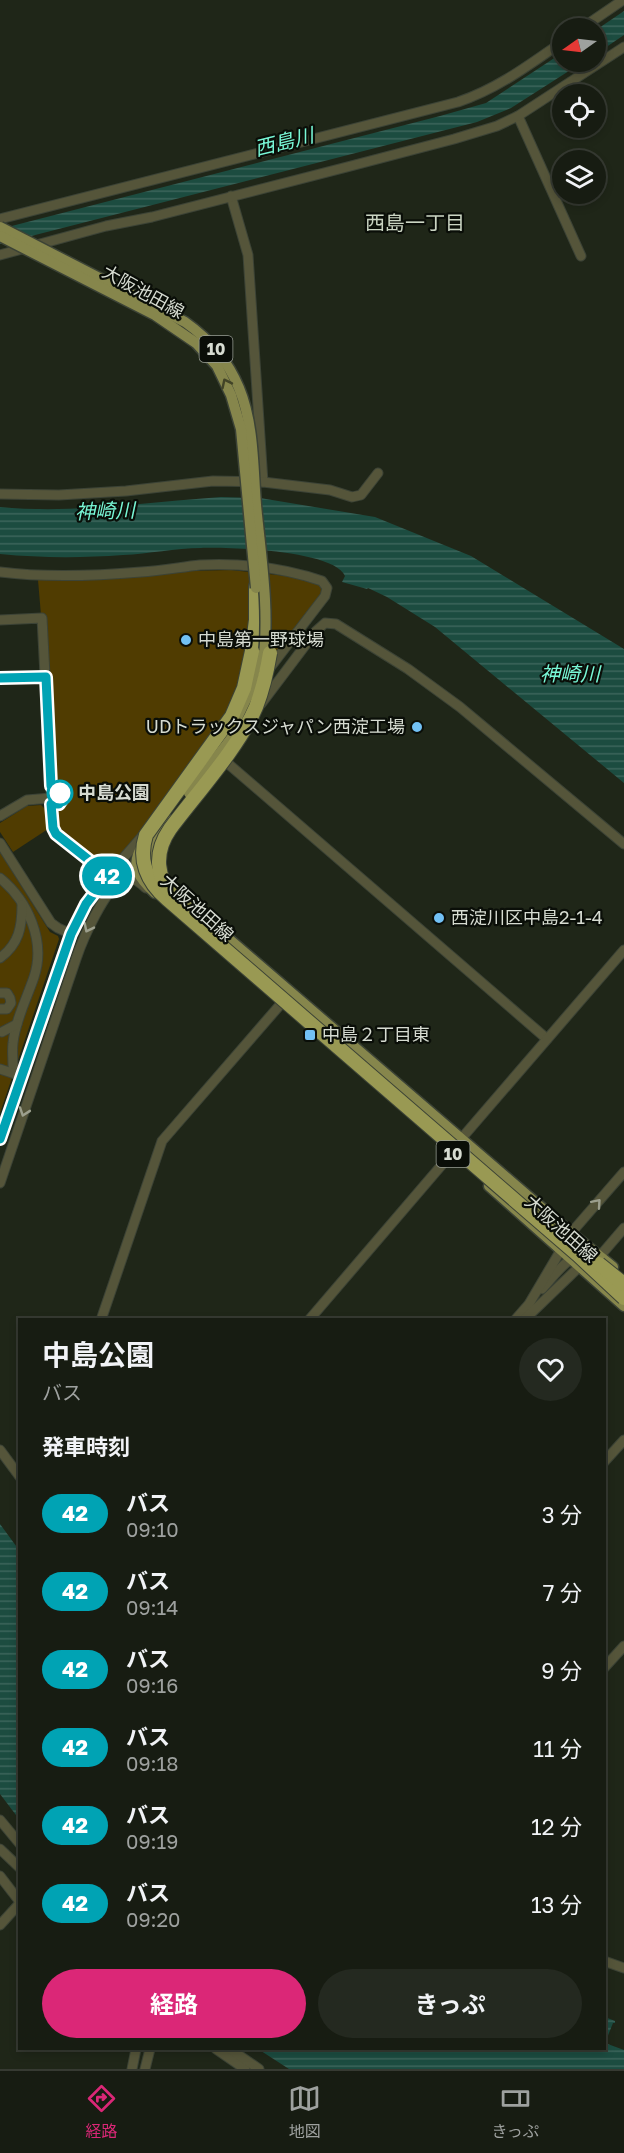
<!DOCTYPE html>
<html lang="ja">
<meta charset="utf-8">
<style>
body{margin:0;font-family:"Golos Text","Noto Sans JP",sans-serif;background:#242920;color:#f1f3f6;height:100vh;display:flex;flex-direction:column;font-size:22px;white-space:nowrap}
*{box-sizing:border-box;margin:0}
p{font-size:20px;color:#9ea19f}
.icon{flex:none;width:33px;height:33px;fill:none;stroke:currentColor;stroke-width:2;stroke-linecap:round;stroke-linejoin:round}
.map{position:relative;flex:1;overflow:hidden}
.sheet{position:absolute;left:18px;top:1318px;width:588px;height:732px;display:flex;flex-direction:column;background:#171c12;border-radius:0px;box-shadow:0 3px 9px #0003,0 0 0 2px #363a32}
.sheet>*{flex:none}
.badge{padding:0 12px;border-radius:20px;font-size:21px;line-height:39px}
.needle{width:39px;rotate:256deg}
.buttons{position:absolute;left:552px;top:18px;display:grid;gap:12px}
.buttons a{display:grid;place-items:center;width:54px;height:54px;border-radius:50%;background:#171c12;box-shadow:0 3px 9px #0003,0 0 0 2px #363a32;font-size:30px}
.map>.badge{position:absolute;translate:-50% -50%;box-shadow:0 0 0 3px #fff}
h2{padding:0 24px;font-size:22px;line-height:54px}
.round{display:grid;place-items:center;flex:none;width:63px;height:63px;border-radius:32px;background:#242920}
.headline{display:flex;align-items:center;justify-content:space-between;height:102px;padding:0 24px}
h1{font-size:28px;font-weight:700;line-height:45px}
.primary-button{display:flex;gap:12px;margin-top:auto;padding:12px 24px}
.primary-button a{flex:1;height:69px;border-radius:36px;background:#db2777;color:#fff;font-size:24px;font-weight:700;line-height:69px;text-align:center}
.primary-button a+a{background:#242920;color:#f1f3f6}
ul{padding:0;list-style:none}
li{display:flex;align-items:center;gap:18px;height:78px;padding:0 24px}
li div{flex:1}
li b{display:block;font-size:22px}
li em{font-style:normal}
li .badge{min-width:66px;font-weight:700;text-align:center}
.dock{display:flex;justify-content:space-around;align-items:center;height:84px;border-top:2px solid #363a32;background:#171c12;font-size:16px;color:#9ea19f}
.dock a{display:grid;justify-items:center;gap:3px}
.dock .active{color:#db2777}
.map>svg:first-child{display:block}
</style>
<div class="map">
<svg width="624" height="2069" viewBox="0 0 624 2069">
<defs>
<pattern id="water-rules" width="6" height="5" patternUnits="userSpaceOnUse" patternTransform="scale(1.5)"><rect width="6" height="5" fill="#1c4c40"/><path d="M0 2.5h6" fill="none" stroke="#3c655b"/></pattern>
</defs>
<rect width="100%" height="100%" fill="#1f2618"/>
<g fill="#503c01">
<polygon points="231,570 287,576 321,584 323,594 122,856 109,868 105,868 56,828 55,808 63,807 73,795 55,779 38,580 143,576 188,571"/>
<polygon points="41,805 47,811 48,829 13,852 0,832 0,823 27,806"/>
<polygon points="0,852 50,932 58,936 59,939 0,1113"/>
</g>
<g fill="url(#water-rules)">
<polygon points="624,11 624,35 596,54 596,30"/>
<polygon points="562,53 562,62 583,62 511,108 477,122 0,244 0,229 440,116 486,103"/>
<path d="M 221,497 L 260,498 L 375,517 L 471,556 L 624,649 L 624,783 L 435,627 L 387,597 L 368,588 L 367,589 L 342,582 L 345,576 C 334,550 228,547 201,548 C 175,548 149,554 123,555 C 82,558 41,558 0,554 L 0,507 C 74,514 147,502 221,497 Z"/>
<polygon points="0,1524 19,1550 19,1819 0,1794"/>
<polygon points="605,2017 615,2021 615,2023 613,2023 605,2043 624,2050 624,2069 289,2069 258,2049 604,2049"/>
</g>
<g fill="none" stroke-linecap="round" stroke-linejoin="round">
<g stroke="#3c4336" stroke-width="11">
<g id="minor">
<polyline points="582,28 623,0"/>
<polyline points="518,116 581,256"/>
<polyline points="231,196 248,255 263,482"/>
<path d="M 0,219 L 458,102 C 497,89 529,65 562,42"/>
<polyline points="0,255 106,226 152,217 347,167 454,139 497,126 518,116 624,47"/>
<polyline points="0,494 59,495 126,491 213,481 263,482 330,490 352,497 361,495 378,473"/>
<path d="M 0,572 C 47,578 94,576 141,572 C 161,571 181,567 200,565 C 240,563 284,568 322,581 L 327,588 L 325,596 L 269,669"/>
<polyline points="0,620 42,618 53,828 56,834 108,875"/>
<polyline points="0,678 46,677"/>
<polyline points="261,704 316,631 325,623 336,624 408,669 460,707 624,844"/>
<polyline points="225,761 547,1039"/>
<polyline points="0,816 27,800 51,798"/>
<polyline points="0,843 51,923 58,928 71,934"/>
<path d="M 0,878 C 28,901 46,941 34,977 C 27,998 15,1021 13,1043 C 12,1051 13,1059 13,1066"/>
<path d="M 0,958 C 19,944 22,927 22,905"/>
<polyline points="0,993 7,993 10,998 11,1003 7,1009 0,1009"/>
<polyline points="2,1032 17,1024"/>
<polyline points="0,1069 21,1076"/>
<polyline points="0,1139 76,922 94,892 145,833"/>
<path d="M 0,1183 L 76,959 C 82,941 106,885 125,879 C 133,876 140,883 146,888"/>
<path d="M 542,1289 C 557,1273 573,1246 598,1255"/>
<polyline points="101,1320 162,1141 286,998"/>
<polyline points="309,1320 452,1153 461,1139 624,950"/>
<polyline points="515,1320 529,1304 571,1233 624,1172"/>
<polyline points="524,1320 579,1267 600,1256 624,1228"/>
<polyline points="0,1450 20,1477"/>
<polyline points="604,1462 624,1440"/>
<polyline points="604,1668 624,1646"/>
<polyline points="0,1820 20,1844"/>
<polyline points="0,1849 20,1868"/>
<polyline points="0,1876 20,1902"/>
<polyline points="0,1925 20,1903"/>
<polyline points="604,1961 624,1968"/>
<polyline points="216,2049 245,2069"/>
<polyline points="230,2049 259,2069"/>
<polyline points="132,2069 136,2049"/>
<polyline points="145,2069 150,2049"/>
</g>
</g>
<g stroke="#3c4336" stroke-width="13">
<g id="major">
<path d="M 143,845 C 129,866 139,878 155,893"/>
<polyline points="149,858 151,845 169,820"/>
<polyline points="173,891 571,1233 613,1267"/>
<polyline points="489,1186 624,1306"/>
</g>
</g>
<g stroke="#3c4336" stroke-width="16">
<polyline id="highway" points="252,651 256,620 256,586"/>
</g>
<use href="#minor" stroke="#55553a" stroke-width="9"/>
<use href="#major" stroke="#86864c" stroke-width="10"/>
<use href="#highway" stroke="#999953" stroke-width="14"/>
<g stroke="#3c4336" stroke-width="13" stroke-linecap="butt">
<g id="major-bridge">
<path d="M 0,227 L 185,322 C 209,339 228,361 239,388 C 254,424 253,467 256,505 C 261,557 270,611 263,664"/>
<polyline points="0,236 155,315 196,343 217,366 231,395 241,429 256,588"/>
<polyline points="235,722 251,689 258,655"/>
<polyline points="189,793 233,736"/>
</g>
</g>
<g stroke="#3c4336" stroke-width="16" stroke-linecap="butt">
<g id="highway-bridge">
<path d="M 252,651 L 244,688 L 232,716 L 146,835 C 138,860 147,882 167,899 L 578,1255 L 624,1298"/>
<path d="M 176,898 C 155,879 154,852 170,829 C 197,793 239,747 256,707 C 263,689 267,671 270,653"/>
<polyline points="599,1264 624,1284"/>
</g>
</g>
<use href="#major-bridge" stroke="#86864c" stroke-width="10"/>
<use href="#highway-bridge" stroke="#999953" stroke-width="14"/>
</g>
<defs><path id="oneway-chevron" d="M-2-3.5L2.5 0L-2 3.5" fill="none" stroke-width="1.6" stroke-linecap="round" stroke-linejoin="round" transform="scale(1.5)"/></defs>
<use stroke="#424427" href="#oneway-chevron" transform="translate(226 383) rotate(-116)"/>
<g stroke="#9c9f8d">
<use href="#oneway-chevron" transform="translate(88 928) rotate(116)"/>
<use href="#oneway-chevron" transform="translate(24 1112) rotate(109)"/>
<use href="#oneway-chevron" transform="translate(597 1203) rotate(-49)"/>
</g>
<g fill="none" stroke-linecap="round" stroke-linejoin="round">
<g stroke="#fff" stroke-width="14">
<polyline id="line" points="0,678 46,677 51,786 63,798 59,804 51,804 53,828 56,834 108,875 86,904 71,934 0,1139"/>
</g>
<use href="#line" stroke="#00a3b4" stroke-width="9"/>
</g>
<g fill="#72c1f5" stroke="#0a0e08" stroke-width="2">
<circle cx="186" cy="640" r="6"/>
<circle cx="417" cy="727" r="6"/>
<circle cx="439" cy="918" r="6"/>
<rect x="304" y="1029" width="12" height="12" rx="3"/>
</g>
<circle fill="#fff" stroke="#00a3b4" stroke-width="3" cx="60" cy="793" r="12"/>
<g text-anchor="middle" stroke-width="4.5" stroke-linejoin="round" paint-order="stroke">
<g fill="#0a0e08" stroke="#999e95" stroke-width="1.5">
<rect x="199.5" y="336" width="33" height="26" rx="4.5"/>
<rect x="436.5" y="1141" width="33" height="26" rx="4.5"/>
</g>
<g font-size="16" font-weight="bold" fill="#d6dbd1">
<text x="216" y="355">10</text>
<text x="453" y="1160">10</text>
</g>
<g font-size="18" fill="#d6dbd1" stroke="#0a0e08">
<text transform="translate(143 292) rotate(29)" y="6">大阪池田線</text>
<text transform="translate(197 908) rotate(42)" y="6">大阪池田線</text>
<text transform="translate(561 1229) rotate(42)" y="6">大阪池田線</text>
</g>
<g font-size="18" fill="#d6dbd1" stroke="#0a0e08" text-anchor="start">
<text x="198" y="646">中島第一野球場</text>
<text x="405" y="733" text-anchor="end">UDトラックスジャパン西淀工場</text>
<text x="451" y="924">西淀川区中島2-1-4</text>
<text x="322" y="1041">中島２丁目東</text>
</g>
<g font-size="18" font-weight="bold" fill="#d6dbd1" stroke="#0a0e08" text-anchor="start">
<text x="78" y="799">中島公園</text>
</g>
<g font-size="20" font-style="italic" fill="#78f7d6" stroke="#0a0e08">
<text transform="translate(284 142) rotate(-14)" y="7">西島川</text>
<text transform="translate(105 511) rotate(-2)" y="7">神崎川</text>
<text x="570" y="681">神崎川</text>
</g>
<g font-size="20" fill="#cad4c2" stroke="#0a0e08">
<text x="415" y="230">西島一丁目</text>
</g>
</g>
</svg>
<div class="buttons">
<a><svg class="needle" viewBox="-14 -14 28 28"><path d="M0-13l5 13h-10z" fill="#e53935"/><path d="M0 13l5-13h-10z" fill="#9ea19f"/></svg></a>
<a><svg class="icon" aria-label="locate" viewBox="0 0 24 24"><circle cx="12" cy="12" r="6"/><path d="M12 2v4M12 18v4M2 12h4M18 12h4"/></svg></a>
<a><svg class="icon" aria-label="layers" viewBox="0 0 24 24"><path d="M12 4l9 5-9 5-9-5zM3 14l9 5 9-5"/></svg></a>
</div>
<b class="badge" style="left:107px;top:876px;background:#00a3b4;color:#fff">42</b>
<section class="sheet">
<div class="headline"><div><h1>中島公園</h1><p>バス</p></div><a class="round"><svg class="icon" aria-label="heart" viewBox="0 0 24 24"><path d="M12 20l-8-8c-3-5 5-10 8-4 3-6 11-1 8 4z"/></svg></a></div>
<h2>発車時刻</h2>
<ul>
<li><span class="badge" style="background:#00a3b4;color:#fff">42</span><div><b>バス</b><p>09:10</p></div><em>3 分</em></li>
<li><span class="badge" style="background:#00a3b4;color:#fff">42</span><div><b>バス</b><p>09:14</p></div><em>7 分</em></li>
<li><span class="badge" style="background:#00a3b4;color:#fff">42</span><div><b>バス</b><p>09:16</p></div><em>9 分</em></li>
<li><span class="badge" style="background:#00a3b4;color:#fff">42</span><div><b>バス</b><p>09:18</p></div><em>11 分</em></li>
<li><span class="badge" style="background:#00a3b4;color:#fff">42</span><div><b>バス</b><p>09:19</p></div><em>12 分</em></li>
<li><span class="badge" style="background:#00a3b4;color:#fff">42</span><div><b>バス</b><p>09:20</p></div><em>13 分</em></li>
</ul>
<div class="primary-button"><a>経路</a><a>きっぷ</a></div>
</section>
</div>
<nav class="dock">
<a class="active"><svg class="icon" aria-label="directions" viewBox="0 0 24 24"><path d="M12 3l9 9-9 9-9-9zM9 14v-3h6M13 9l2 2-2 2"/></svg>経路</a>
<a><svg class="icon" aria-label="map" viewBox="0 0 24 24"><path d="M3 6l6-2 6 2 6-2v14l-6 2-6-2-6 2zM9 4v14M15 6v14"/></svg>地図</a>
<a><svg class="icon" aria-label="tickets" viewBox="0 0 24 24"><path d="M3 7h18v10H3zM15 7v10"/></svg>きっぷ</a>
</nav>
